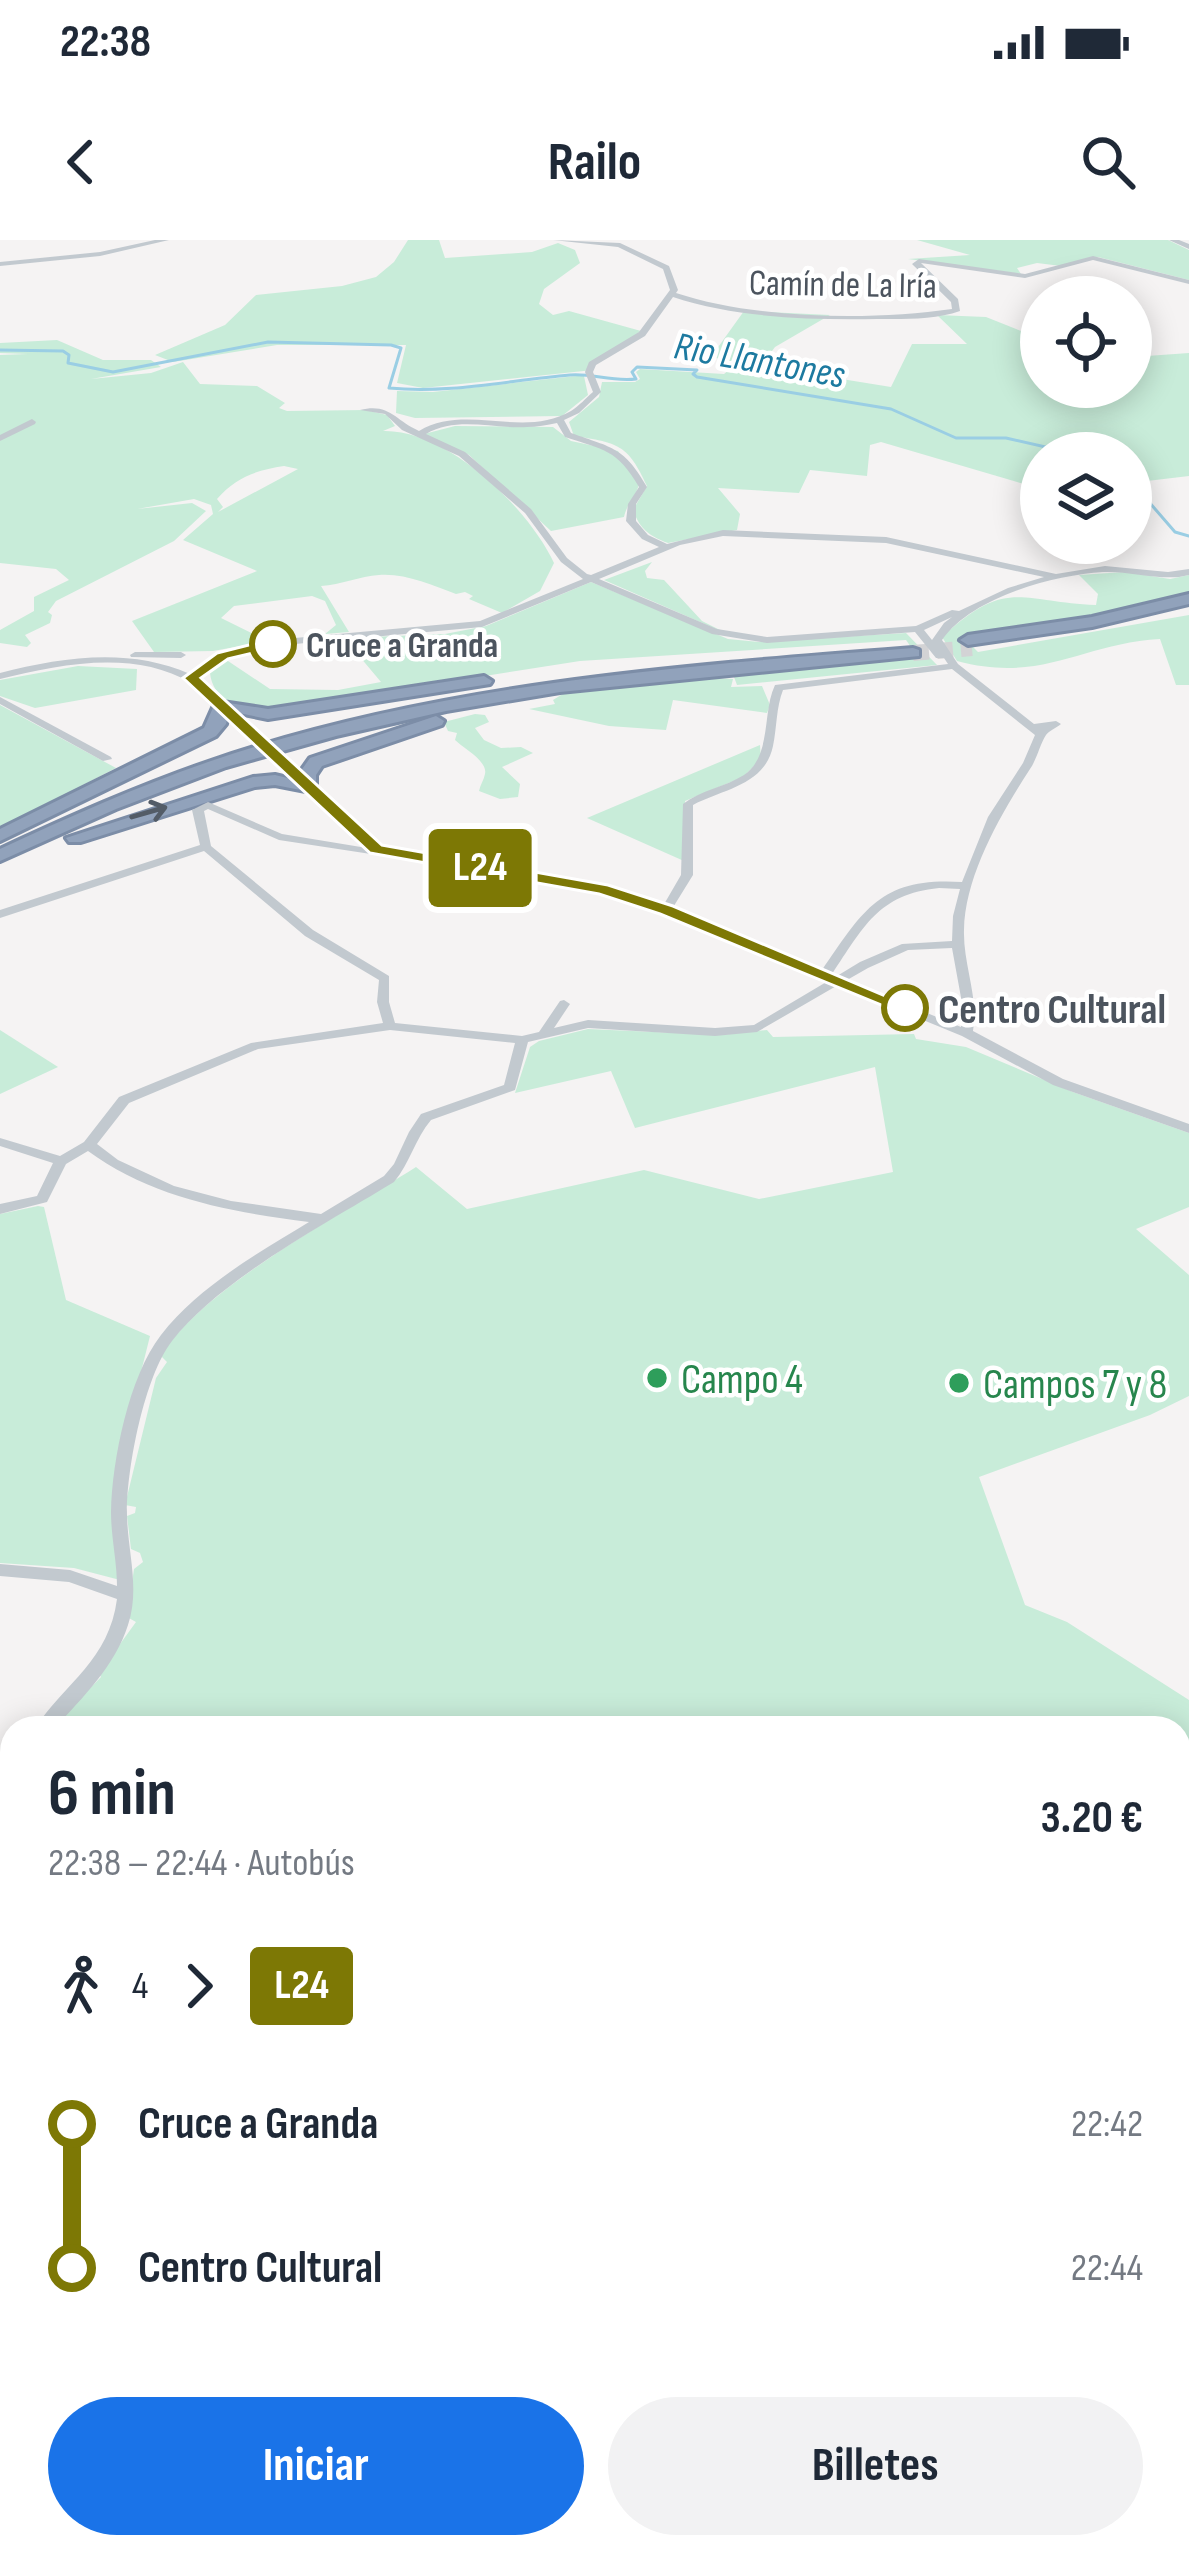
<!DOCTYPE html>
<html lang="es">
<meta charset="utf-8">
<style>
body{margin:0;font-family:"Sofia Sans Condensed",sans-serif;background:#f2f2f3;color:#1f2937;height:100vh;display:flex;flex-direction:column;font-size:45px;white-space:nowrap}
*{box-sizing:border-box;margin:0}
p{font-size:39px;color:#747a83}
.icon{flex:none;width:66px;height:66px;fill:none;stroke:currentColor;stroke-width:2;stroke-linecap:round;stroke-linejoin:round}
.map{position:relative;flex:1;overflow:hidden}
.details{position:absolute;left:0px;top:1476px;width:1191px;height:843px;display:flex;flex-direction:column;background:#fff;border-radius:36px 36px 0 0;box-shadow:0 6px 30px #0003}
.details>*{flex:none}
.badge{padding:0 24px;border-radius:9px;font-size:42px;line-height:78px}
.buttons{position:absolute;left:1020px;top:36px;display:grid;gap:24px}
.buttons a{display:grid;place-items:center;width:132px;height:132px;border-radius:50%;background:#fff;box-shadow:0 6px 30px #0003;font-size:60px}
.map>.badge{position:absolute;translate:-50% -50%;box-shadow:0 0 0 6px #fff}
.legs{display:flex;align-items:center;gap:18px;height:132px;padding:0 48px;font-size:39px}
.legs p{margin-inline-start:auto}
.head{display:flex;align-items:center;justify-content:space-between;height:204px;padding:0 48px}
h1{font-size:66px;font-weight:700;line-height:90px}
.action{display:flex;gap:24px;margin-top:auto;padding:24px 48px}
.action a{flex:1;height:138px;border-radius:72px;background:#1a73e8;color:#fff;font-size:48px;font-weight:700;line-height:138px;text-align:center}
.action a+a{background:#f2f2f3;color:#1f2937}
ul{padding:0 48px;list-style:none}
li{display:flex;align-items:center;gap:42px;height:144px;font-size:45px}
li i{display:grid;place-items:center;width:18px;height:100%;margin:0 15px;background:currentColor}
li i::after{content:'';width:30px;height:30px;margin:-15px;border:9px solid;border-radius:50%;background:#fff}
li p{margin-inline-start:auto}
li:first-child i{background:linear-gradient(#0000 50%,currentColor 0)}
li:last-child i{background:linear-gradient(currentColor 50%,#0000 0)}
.status{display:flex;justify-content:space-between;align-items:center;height:84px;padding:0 60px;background:#fff;direction:ltr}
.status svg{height:33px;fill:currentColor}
header{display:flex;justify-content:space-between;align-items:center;height:156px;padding:0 48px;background:#fff;font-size:54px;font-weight:700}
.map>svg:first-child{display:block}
</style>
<div class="status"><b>22:38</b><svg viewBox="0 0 49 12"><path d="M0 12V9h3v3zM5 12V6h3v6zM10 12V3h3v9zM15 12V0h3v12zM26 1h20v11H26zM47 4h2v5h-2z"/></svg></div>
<header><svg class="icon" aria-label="back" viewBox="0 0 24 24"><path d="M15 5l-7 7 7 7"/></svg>Railo<svg class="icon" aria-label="search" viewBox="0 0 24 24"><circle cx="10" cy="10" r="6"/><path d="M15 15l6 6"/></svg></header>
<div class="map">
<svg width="1189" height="2318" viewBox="0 0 1189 2318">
<rect width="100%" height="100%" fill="#f5f3f3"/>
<g fill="#c8ecd9" fill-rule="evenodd">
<polygon points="408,0 439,0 445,18 532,12 558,3 575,10 580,23 544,49 539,64 553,75 569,71 641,91 597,122 593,130 423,148 397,143 406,105 277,105 173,122 155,115 225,85 256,55 342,46 376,37 394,22"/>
<polygon points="917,0 1168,0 1189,10 1189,40 1098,17 1061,26 1037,23 1017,28 1021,34 908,19 970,15"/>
<path d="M 744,71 L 830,75 L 775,107 L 763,123 L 787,138 L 823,136 L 891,147 L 912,104 L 967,104 L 937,75 L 986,77 L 1041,99 L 1041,147 L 1131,147 L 1131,129 L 1143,128 L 1147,116 L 1189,113 L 1189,236 L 1147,241 L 1150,275 L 1131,272 L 1131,213 L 1041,213 L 1041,249 L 881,202 L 870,205 L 867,236 L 810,230 L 799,253 L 718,248 L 740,274 L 737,290 L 668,303 C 649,296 640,289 633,270 L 647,246 C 628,204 618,203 574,196 L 569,182 L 599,157 L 602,142 L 635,142 L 640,139 L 636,132 L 640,129 L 724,134 L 738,123 L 711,117 Z"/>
<path d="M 57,100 L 103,120 L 151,120 L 161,127 L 91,139 L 151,133 L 183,122 L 200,144 L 257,146 L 285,163 L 279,168 L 287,171 L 366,170 L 387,175 L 395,186 L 383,191 C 448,189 529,269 554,323 L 540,351 L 502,373 L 469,359 L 473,356 L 465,352 L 456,354 C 432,345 405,333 379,335 C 360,336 341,345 321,346 L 349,392 L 325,394 L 336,385 L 325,361 L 312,356 L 234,366 L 221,378 L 268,401 L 213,411 L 154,412 L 132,381 L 257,331 L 183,300 L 213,274 L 211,265 L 194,259 L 137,269 L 192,263 L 206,271 L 174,301 L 56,361 L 48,372 L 52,375 L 50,383 L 25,395 L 31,403 L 27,407 L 0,403 L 0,390 L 34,371 L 34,357 L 69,340 L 56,329 L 0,323 L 0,115 L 28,114 L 0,113 L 0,103 ZM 284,226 L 298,229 L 218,272 L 223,267 L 217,259 C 236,237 257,230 284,226 Z"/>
<polygon points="576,136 584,136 588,155 562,176 415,178 396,173 397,151 433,152"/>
<path d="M 455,186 L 553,187 L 571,201 L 618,211 L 639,244 C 636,257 627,263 624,277 L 551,291 L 469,215 L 424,194 Z"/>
<polygon points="652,322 645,331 647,338 664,340 702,381 732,396 604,340"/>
<path d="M 1125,332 L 1170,339 L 1189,335 L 1189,353 L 1127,369 L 964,398 L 978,412 L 1189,375 L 1189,445 L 1176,445 L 1160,399 C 1083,403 1043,444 957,421 L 942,397 C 1007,337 1019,362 1096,365 L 1098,354 L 1079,335 Z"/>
<path d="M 591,342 L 728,399 L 759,402 L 906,393 L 937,425 L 737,445 L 734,437 L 918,417 L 906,400 L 580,421 L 269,470 C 244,468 213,463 210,433 L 225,419 L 270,449 L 338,450 L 381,442 L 344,398 L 445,394 L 486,386 Z"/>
<polygon points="78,426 137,429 136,450 35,468 0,456 0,440"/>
<polygon points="716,438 733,439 731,447 762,446 770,465 767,473 673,460 666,490 609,486 529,469 555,464 553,460 566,452"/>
<polygon points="0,465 116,528 0,588"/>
<path d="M 475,474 L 485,475 L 489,482 L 475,488 L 484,500 L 501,508 L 521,507 L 533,513 L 502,527 L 520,544 L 518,557 L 500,559 L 479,551 C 480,545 484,540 485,534 C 488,521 463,508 455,500 L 457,493 L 448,491 L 444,482 Z"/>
<polygon points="760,505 761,519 743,537 685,561 684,621 587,578"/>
<path d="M 588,789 L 721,795 L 767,790 L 773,797 L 914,794 L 916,799 L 966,807 L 1073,852 L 1189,893 L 1189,967 L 1136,989 L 1189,1035 L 1189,1156 L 1150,1175 L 979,1237 L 1025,1365 L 1067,1382 L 1189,1460 L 1189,2119 L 1179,2126 L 1179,1488 L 51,1488 L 101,1437 L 99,1433 L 136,1382 L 127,1377 L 134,1329 L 143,1322 L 140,1313 L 131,1309 L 127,1276 L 135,1273 L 136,1267 L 125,1265 L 156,1138 L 167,1122 L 161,1116 C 200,1049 347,971 416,927 L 467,969 L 644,930 L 759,959 L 893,932 L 875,827 L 635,888 L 611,831 L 515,853 L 530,807 L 539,801 Z"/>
<polygon points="0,790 58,827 0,854"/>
<polygon points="38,966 44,967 66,1060 150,1096 122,1208 120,1340 74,1328 0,1323 0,974"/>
<polygon points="35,2307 1157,2307 1160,2318 42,2318"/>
</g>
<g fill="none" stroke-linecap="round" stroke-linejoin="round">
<g stroke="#9acee4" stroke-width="3">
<path d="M 0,110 L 63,111 L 69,115 L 68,123 L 113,132 L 268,102 L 391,105 L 401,108 L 389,148 C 451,154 509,140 570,135 C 592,133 611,142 636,139 L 632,132 L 637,127 L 697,130 L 693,134 L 697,137 L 891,169 L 956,198 L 1006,198 L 1072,213"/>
<polyline points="1131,260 1149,262 1175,292 1189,296"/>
</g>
<polyline stroke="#d3d3d5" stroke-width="16" stroke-dasharray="16 8" stroke-linecap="butt" points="913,413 972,408"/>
<g stroke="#7c8da7" stroke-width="6">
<g id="highway">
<polygon points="1189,354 1189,364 1092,387 968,405 960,400 968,395 1092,377"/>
<path d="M 913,408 L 919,410 L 919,416 L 560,452 L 446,471 L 336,496 L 226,527 L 116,569 L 0,621 L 0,609 C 69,577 138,546 211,521 C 436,444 678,426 913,408 Z"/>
<polygon points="484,436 492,441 490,444 268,479 229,471 226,484 216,496 0,601 0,589 204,488 216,461 268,469"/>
<polygon points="436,476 444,481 442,485 322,526 316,535 316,553 275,545 255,547 81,602 69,602 66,598 253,537 275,535 300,541 298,535 310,518"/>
</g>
</g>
<g fill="#c2c9cf" fill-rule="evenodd">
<polygon points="155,0 169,0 100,16 0,26 0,22 100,12"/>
<path d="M 553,0 L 620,3 L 669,26 L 678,50 L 676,53 C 755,79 869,81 952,69 L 951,62 L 912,24 L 919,19 L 1025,34 L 1093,16 L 1189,40 L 1189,44 L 1093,20 L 1025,38 L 921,23 L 958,59 L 960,71 C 935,80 904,79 877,79 C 809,80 737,78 673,57 L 645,96 L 596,125 L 593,132 L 601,152 L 579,173 L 564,180 L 571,193 C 613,208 624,207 647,247 L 636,264 L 636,281 L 648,295 L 667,304 L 723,290 L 886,297 L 1056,334 L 1105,326 L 1168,332 L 1189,329 L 1189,335 L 1179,337 C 1153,339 1128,331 1103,332 C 1054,335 972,357 942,400 L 958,424 L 1034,484 L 1056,481 L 1061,484 C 1056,488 1050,490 1046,495 C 1040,504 1037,519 1030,529 C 1001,574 965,635 964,690 C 963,725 979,757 973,791 L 1063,839 L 1189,884 L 1189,893 L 1053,845 L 962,796 L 838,745 L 757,792 L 715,796 L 588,788 L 528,802 L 515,850 L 431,880 C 415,899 410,923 394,942 C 327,983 219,1040 172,1101 C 144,1137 126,1231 127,1276 C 128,1313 140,1349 128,1385 C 115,1426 83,1457 55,1488 L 35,1488 C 66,1442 109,1420 117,1359 L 69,1342 L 0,1336 L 0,1324 L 70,1330 L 117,1346 C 117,1322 111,1297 111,1272 C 112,1220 129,1136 161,1095 C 198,1047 258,1013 309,982 C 231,972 152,958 88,911 L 66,924 L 47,962 L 0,974 L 0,964 L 37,956 L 53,923 L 0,906 L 0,898 L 60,916 L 84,902 L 119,857 L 251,803 L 383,783 L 377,762 L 379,740 L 305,696 L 204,611 L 0,678 L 0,670 L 200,605 L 192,570 L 208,562 L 282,594 L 373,609 L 286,531 L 285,529 L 290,526 L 388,610 L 556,636 L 663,666 L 681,635 L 683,564 C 701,550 725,547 744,535 C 772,516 762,472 775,445 L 948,424 L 944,418 L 936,418 L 915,392 L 767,403 L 712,394 L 591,342 L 482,387 L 273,406 L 227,418 L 198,438 L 245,480 L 246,482 L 241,485 C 223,474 210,454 191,443 C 135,409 60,424 0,439 L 0,433 C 62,417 129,407 190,434 L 219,414 L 273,400 L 480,381 L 583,339 L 561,322 L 525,273 L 459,216 L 402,190 L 385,174 L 360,170 C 390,163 394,180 419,191 C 466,163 523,199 571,171 C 579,166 586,158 593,152 L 585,132 L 589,122 L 639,92 L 670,50 L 663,29 L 618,7 ZM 557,183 L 565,197 C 604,210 617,209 639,247 L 628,264 L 626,281 L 642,299 L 659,307 L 591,335 L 587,334 L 567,318 L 531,269 L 465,212 L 426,194 C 457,176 492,189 527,187 C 537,187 547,185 557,183 ZM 723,296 L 886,303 L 1044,337 L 1008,348 L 959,371 L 952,370 L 916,386 L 767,397 L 717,389 L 599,339 L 680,305 ZM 952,377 L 944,383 L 932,400 L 924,390 ZM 952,429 L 1035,495 L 1023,523 L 988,577 L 962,642 C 881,637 864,669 822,730 L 672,669 L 693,635 L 693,565 C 724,549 765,545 773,506 C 777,487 776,468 783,450 ZM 208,569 L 279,600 L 555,642 L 642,665 L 828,741 L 754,785 L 715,788 L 588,780 L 554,788 L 570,764 L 564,760 L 560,761 L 539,792 L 522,796 L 395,783 L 389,762 L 389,736 L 313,690 L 211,606 L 204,571 ZM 939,648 L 960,649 L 953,676 L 952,701 L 902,704 L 860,722 L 837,736 L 832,734 C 863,688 878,654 939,648 ZM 952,708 L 962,763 L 961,787 L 847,740 L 868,728 L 908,710 ZM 390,790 L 515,803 L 504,845 L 421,874 L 409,892 L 394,924 L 384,936 L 321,974 L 231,961 L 174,946 L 118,920 L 97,904 L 129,863 L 258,809 Z"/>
<polygon points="1169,0 1179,0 1189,4 1189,9"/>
<polygon points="32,179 36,182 35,184 0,201 0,195"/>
<polygon points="135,412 181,412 186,415 181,418 131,417 130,415"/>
<polygon points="0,457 111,517 112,519 103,521 0,464"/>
<path d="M 12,1520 L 12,1572 L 6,1569 C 0,1553 0,1538 6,1522 Z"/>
<polygon points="1189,2127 1189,2151 1179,2156 1179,2132"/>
<polygon points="12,2183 12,2205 0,2210 0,2188"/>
</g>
<use href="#highway" fill="#91a2bb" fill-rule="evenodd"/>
<polyline stroke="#c2c9cf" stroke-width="10" points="241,482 290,529"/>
</g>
<defs><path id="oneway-shaft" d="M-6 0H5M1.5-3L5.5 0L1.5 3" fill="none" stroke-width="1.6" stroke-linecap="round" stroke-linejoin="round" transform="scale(3)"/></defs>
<use stroke="#535c67" href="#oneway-shaft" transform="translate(149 572) rotate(-16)"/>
<polygon fill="#7d7805" stroke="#fff" stroke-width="3" points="273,399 280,404 278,407 228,419 201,438 382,605 608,645 673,666 914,768 898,772 660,674 599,654 370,613 183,438 217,413"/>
<g fill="#fff" stroke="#7d7805" stroke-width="6">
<circle cx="273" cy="404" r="21"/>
<circle cx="905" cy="768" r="21"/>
</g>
<g fill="#2e9e5b" stroke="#fff" stroke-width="4.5">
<circle cx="657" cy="1138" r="12"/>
<circle cx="959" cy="1143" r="12"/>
</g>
<g text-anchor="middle" stroke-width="9" stroke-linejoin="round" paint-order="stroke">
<g font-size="36" fill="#4c545e" stroke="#fff">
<text transform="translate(843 43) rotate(1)" y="13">Camín de La Iría</text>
</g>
<g font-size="36" font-weight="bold" fill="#4c545e" stroke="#fff" text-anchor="start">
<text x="306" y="417">Cruce a Granda</text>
</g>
<g font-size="39" font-style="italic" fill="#1d7aa0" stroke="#fff">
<text transform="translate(760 119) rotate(10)" y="14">Rio Llantones</text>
</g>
<g font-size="42" font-weight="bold" fill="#4c545e" stroke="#fff" text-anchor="start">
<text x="938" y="783">Centro Cultural</text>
</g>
<g font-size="42" fill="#27864d" stroke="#fff" text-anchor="start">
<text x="681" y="1153">Campo 4</text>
<text x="983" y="1158">Campos 7 y 8</text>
</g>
</g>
</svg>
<div class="buttons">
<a><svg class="icon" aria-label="locate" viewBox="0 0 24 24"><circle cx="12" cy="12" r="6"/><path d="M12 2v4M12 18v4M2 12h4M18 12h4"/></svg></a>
<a><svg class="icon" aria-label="layers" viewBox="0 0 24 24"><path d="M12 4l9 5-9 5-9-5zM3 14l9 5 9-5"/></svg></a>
</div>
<b class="badge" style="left:480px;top:628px;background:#7d7805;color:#fff">L24</b>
<section class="details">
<div class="head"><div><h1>6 min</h1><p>22:38 – 22:44 · Autobús</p></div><b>3.20 €</b></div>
<div class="legs"><svg class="icon" aria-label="walk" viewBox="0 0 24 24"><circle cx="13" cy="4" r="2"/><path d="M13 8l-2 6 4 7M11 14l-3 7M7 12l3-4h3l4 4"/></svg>4<svg class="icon" aria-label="forward" viewBox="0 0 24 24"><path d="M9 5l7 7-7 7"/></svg><b class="badge" style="background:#7d7805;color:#fff">L24</b></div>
<ul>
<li><i style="color:#7d7805"></i><b>Cruce a Granda</b><p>22:42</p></li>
<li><i style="color:#7d7805"></i><b>Centro Cultural</b><p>22:44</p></li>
</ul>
<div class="action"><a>Iniciar</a><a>Billetes</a></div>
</section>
</div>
